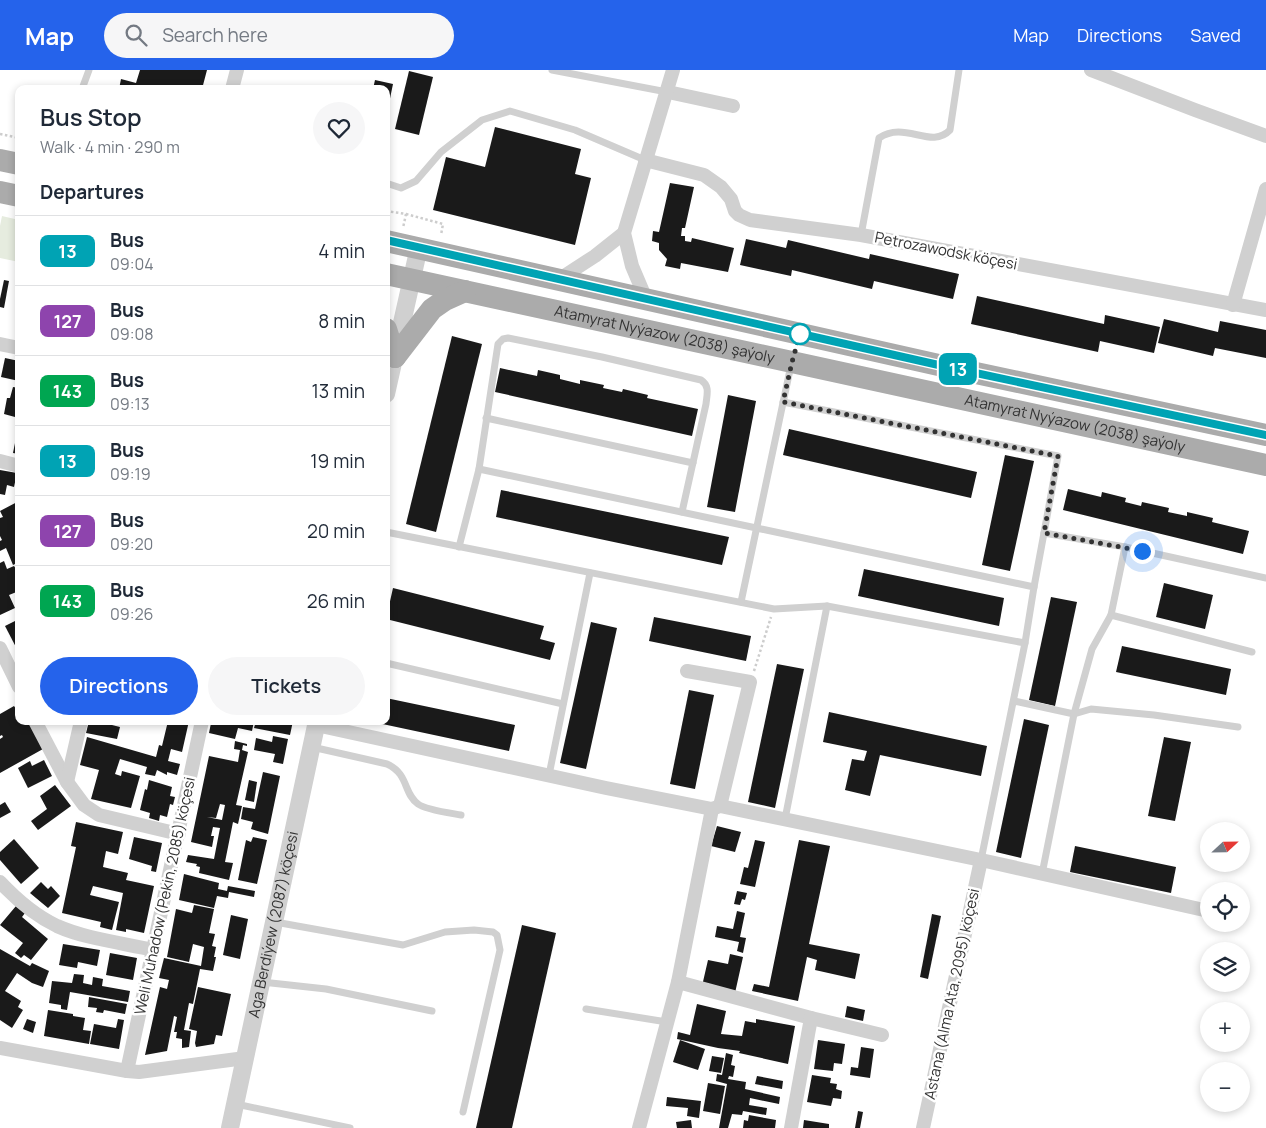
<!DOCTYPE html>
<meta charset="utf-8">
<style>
body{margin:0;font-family:Manrope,sans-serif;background:#f6f6f7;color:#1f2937;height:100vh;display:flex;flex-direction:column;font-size:19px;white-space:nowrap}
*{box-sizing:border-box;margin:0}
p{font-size:16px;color:#747a83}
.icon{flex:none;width:28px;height:28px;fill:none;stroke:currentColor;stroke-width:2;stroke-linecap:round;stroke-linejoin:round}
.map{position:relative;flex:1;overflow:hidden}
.sheet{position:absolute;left:15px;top:15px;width:375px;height:640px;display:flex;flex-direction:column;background:#fff;border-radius:10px;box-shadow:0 2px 8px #0003}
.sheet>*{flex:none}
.badge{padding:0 10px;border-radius:8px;font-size:18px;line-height:32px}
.needle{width:32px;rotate:68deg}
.tools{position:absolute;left:1200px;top:752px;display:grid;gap:10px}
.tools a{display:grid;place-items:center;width:50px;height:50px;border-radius:50%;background:#fff;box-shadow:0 2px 8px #0003;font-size:25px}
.you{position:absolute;width:25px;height:25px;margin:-12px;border:4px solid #fff;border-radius:50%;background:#1a73e8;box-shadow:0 0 0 8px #1a73e833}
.map>.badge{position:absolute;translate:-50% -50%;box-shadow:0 0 0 2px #fff}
h2{padding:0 25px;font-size:19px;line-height:45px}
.round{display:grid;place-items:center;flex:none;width:52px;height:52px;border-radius:26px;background:#f6f6f7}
.head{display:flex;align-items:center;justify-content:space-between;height:85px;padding:0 25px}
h1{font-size:24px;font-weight:600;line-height:38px}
.cta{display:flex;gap:10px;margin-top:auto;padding:10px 25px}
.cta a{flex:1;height:58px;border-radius:30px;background:#2563eb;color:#fff;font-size:20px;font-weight:600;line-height:58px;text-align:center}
.cta a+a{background:#f6f6f7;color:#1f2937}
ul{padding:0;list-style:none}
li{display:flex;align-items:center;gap:15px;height:70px;padding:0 25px;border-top:1px solid #e0e1e3}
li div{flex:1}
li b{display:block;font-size:19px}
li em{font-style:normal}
li .badge{min-width:55px;font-weight:700;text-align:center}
header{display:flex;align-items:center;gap:30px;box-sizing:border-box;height:70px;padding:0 25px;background:#2563eb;color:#fff}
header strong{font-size:24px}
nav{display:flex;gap:28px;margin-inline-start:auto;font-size:18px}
.search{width:350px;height:45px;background:#f6f6f7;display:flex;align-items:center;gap:12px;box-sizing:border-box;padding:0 18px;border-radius:28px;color:#747a83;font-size:19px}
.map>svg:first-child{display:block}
</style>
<header>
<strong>Map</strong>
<div class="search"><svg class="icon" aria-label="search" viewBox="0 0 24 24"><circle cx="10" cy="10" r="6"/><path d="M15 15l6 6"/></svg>Search here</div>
<nav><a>Map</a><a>Directions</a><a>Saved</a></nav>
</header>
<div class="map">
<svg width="1266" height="1058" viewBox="0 0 1266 1058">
<rect width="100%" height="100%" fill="#fff"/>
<polygon fill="#e6ecdf" points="2,146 19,150 19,192 0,188 0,156"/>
<g fill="#1a1a1a" fill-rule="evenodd">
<polygon points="140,0 207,0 202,19 119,19 121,9 136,13"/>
<polygon points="409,1 433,7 419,65 395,59"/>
<polygon points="375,10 393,14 387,43 386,19 373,19"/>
<polygon points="495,57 581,79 575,104 591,108 575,175 433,140 446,87 485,97"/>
<polygon points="670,113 694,117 685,158 682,158 681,166 685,166 685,171 691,172 692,168 734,178 728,202 681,193 680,199 665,196 667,189 659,180 659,173 652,171 653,161 659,162"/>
<polygon points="746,169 786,178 788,170 869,189 870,184 959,204 953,229 874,211 872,219 792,200 791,206 740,195"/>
<polygon points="4,210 9,211 4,238 0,237 0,229"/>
<polygon points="977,226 1104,254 1105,245 1160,257 1154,283 1100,271 1098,282 971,254"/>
<polygon points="1164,249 1218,262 1220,251 1266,260 1266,288 1215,278 1213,286 1158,273"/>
<polygon points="452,266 482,274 436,462 406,454"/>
<polygon points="5,288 19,291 19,311 1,307"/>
<polygon points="500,298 537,306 538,300 560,305 560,309 580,314 580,310 604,315 603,318 622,322 623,319 648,325 647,328 698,339 692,366 495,322"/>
<polygon points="13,317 19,318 19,330 15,347 4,344 7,328 10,328"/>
<polygon points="728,325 756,331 735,442 707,437"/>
<polygon points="789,359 977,402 971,428 783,385"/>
<polygon points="16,368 19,368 19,384 13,383"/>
<polygon points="1005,385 1034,391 1010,501 982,495"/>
<polygon points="0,400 17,403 14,417 7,415 5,425 0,424"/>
<polygon points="1068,419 1101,427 1102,422 1126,428 1125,432 1141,436 1142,432 1169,438 1168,442 1187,446 1187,442 1213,448 1212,452 1249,461 1243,484 1063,440"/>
<polygon points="501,420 729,467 722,495 496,447"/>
<polygon points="19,431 18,452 19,502 15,494 13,495 6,478 0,481 0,471 2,470 0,466 0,448 3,447 0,441"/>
<polygon points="4,491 7,499 14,496 19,503 19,521 9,525 15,538 0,545 0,493"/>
<polygon points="864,499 1004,528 999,556 858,526"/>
<polygon points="1164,513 1213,525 1205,559 1156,547"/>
<polygon points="393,518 544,556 540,569 555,573 550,590 386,549"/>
<polygon points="1051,527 1077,532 1055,636 1029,630"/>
<polygon points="654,547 751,566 746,591 649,571"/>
<polygon points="19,549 19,583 5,556"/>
<polygon points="591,552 617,558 586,699 560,693"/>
<polygon points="1122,576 1231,599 1226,625 1116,602"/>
<polygon points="777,594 804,599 775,738 748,732"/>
<polygon points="689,620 714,625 695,719 670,714"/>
<polygon points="386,628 515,655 509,681 373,652 386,651"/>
<polygon points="14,636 19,643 19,651 23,651 24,653 28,651 43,679 0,703 0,669 3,667 2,665 0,666 0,644"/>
<polygon points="829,642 987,676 981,706 880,685 870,726 845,720 852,689 864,691 867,681 823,672"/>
<polygon points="1024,649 1049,655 1021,788 996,782"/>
<polygon points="89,651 109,651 108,654 120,657 117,669 86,663"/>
<polygon points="168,651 189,651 182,682 171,679 168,691 180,694 177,705 167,702 167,705 157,700 155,706 145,704 147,697 120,689 115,704 121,706 122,701 140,706 131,738 91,729 99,700 80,695 87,667 156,687 159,675 162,676"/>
<polygon points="217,651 254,651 252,661 238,658 235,669 209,663 211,653 216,654"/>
<polygon points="256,651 293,651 290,665 254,658"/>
<polygon points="273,666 288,669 283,694 273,692 275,684 254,680 256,668 272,672"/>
<polygon points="1164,667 1191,672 1175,751 1148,746"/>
<path d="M 235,671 L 247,674 L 247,676 L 243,675 L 242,680 L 248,682 L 236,735 L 242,736 L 238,754 L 233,752 L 225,792 L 233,793 L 229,810 L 199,803 L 200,797 L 196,796 L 197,794 L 186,792 L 188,785 L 214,789 L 220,758 L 213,757 L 211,766 L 214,766 L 212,777 L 191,772 L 209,686 L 238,692 L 240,680 L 234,679 ZM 220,734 L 225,735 L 222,750 L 207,747 L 216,748 Z"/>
<polygon points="44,690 52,706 28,718 18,698 30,691 32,696"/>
<polygon points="263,702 280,706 268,764 251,759 253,752 241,749 243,737 255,739"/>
<polygon points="149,710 172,717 170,726 175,727 173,735 170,734 167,747 160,745 159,751 149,748 150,743 140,740 145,719 147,720"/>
<polygon points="249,710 257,712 254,732 245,730"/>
<polygon points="55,715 71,736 38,760 31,751 47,739 40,726"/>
<polygon points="5,732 11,742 0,748 0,735"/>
<polygon points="76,752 123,762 118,784 106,781 103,797 128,803 126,810 154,816 144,863 126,859 126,862 116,860 123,823 93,816 90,825 119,832 112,860 100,857 101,852 62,843 76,777 71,776"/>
<polygon points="717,756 741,762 735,782 711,776"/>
<polygon points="134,767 162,773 156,802 151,801 152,796 129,789"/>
<polygon points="253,767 267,770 257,814 238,810 246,770 251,772"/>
<polygon points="14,769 39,798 21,814 0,790 0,782"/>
<polygon points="755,770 765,772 755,817 740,814 744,797 748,798"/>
<polygon points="799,770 830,776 809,874 860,884 855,909 815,900 817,890 807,887 798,931 752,921 754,914 769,917"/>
<polygon points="1075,776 1176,797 1171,823 1070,802"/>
<polygon points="184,804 219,813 218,819 227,821 228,816 255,821 254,827 229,822 228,828 217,826 214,838 179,830"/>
<polygon points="41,812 48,819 51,816 60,826 48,838 30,823"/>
<polygon points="737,821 747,823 745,830 742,829 740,835 734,834"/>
<polygon points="194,835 214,839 209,863 215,864 212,876 216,877 214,887 216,887 213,901 200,899 193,934 189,933 184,960 191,961 189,977 182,978 182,969 176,968 177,962 174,962 177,947 174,946 167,981 145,985 160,917 167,919 169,910 159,908 164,888 201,896 204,877 193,874 189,892 167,887 176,839 192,843"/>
<polygon points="16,836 25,843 22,847 48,869 31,890 24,885 21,888 15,883 23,873 0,855"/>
<polygon points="737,841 745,843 740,867 746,868 743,883 737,881 739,872 715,867 717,856 733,859"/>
<polygon points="932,844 941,846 928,909 920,907"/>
<polygon points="231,845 248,849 240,889 223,885"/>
<polygon points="522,855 556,863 512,1058 476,1058"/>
<polygon points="63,874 100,880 97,896 78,892 77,898 59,895"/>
<polygon points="0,879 30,896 32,893 49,901 43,917 32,913 17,903 5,921 21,931 18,937 23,940 12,958 0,950"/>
<polygon points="110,883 137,888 133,910 106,905"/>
<polygon points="730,884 743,887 735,923 702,916 708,890 728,894"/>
<polygon points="74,904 84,905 83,913 92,915 93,907 103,909 102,916 130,921 128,932 70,922 67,940 61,939 61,935 49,933 52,911 72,913"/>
<polygon points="198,917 231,924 222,966 216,965 214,974 196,977 195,973 197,961 189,959"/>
<polygon points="89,927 127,934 125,944 104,940 103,943 96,942 97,938 88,937"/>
<polygon points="697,934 726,941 721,964 742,966 745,951 756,953 756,949 795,956 788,994 739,983 740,981 718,978 677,969 678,962 690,965"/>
<polygon points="847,936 865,940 863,951 845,947"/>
<polygon points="48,940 73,944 73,946 85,948 83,960 91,961 89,974 44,966"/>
<polygon points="27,949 36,952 33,963 23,959"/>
<polygon points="118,949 124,950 119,979 90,974 94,954 116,958"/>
<polygon points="680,970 705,979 698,1000 673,992"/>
<polygon points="818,970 845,974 842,994 834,993 833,1001 814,999"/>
<polygon points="861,977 874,979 870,1008 850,1005 851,997 858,998"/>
<polygon points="726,983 733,985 731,995 735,996 733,1007 729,1006 728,1009 746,1012 745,1019 780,1027 779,1034 750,1028 749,1035 767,1038 766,1045 743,1041 742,1045 732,1044 728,1058 719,1058 727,1014 716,1011 717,1004 722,1005"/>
<polygon points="712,986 724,988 721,1003 709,1001"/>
<polygon points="812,1005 831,1008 830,1013 837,1014 836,1019 842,1021 841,1029 833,1028 831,1036 807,1032"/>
<polygon points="757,1006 783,1011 782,1019 755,1014"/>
<polygon points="708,1013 725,1016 720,1044 703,1041"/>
<polygon points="667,1027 701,1031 699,1048 687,1046 688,1038 666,1036"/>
<polygon points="858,1041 863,1042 860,1058 855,1058"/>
<polygon points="749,1045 776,1050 775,1058 743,1058 744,1050 748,1051"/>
<polygon points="691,1050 692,1058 677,1058 676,1052"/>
<polygon points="804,1050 829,1054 829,1058 803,1058"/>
</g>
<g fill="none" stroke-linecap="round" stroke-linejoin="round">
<g stroke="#cdcdcd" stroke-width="2.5" stroke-dasharray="2.5 2.5" stroke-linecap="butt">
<polyline points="0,64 19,68"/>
<polyline points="386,141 406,144 403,158"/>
<polyline points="406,144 443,154 441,165"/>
<polyline points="754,601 771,547"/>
</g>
<g stroke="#d0d0d0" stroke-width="7">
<polyline points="552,0 667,22"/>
<polyline points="82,19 89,0"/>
<polyline points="386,113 401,118 416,111 441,82 482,50 510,41 575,60 645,90"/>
<path d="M 861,165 L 879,68 C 905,50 931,80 950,60 L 959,0"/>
<polyline points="783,332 1058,386 1044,463"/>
<polyline points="486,348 693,393"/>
<polyline points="479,399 1034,517 1025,573"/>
<polyline points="386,462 774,539 827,536 1025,573 981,790"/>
<path d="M 459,477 L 479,399 L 498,274 L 503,269 L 508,268 L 602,287 L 701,310 C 710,316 707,324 706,334 L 682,442"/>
<polyline points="1034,517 1044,463 1125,477 1266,508"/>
<polyline points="741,532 791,295"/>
<polyline points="1111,545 1125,477"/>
<polyline points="386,593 563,634"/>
<polyline points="1014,631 1074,644 1091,639 1154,645 1238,657"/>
<path d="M 312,677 L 387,694 C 409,704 403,723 418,734 C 426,740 450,743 461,745"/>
<polyline points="549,705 590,503"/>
<polyline points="785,749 827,536"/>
<polyline points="1042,804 1074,644 1092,579 1111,545 1252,582"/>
<polyline points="275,852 403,875 445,862 474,860 493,862 497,865 500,880 463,1042"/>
<polyline points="262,912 326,919 432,941"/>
<polyline points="586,939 667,952"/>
<polyline points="236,1034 350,1058"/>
</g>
<g stroke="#d0d0d0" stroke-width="14">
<polyline points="1091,0 1195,40 1266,66"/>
<polyline points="232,19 237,0"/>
<polyline points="668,22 733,36"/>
<polyline points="645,90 704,105 721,117 731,129 735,141 739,145 750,150 861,165 1266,240"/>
<polyline points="558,210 595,186 624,163"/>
<polyline points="646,229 632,196 624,163 673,0"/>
<polyline points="1233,235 1266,119"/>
<polyline points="0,274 19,278"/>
<polyline points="0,391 19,396"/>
<polyline points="0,578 19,617"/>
<polyline points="687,601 750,612 720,736"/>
<polyline points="35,651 67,712 84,735 99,745 179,764"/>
<polyline points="316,655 606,718 712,739 720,736 981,790 1204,840"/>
<polyline points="67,712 81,651"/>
<path d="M 0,812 C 16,829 36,846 57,856 C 86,869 123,873 154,880"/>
<polyline points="678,912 811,948 882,965"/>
<polyline points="0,978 127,1001 139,1002 245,988"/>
<polyline points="127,1001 202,651"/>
<polyline points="639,1058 678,912 712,739"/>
<polyline points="791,1058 811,948"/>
<polyline points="923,1058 981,790"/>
</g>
<g stroke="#d0d0d0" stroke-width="18">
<polyline points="386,324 419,177"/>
<path id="s1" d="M 230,1058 L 317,651"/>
</g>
<g stroke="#ababab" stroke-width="22">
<polyline points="0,90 19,94"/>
<polyline points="0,122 19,126"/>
<polyline points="386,171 943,296 1266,365"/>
<path id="s2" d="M 386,204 L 1266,395"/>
<polyline points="386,259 395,287"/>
<polyline points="395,287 432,239 445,230 465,221"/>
</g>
</g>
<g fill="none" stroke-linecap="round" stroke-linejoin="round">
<g stroke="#fff" stroke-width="11">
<polyline id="line" points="386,170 943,296 1266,365"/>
</g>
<use href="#line" stroke="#00a3b4" stroke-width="8"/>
<polyline stroke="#333" stroke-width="5" stroke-dasharray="0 9" points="800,264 792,292 783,332 1058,386 1044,463 1142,481"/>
</g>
<circle fill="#fff" stroke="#00a3b4" stroke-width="2.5" cx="800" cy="264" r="10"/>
<g text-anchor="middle" stroke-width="5" stroke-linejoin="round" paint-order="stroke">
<g font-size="15" fill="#333" stroke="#fff">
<text transform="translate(946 181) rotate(11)" y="5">Petrozawodsk köçesi</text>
<text dy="5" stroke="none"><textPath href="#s2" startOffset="285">Atamyrat Nyýazow (2038) şaýoly</textPath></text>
<text dy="5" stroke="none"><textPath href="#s2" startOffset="705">Atamyrat Nyýazow (2038) şaýoly</textPath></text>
<text transform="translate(165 826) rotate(-78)" y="5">Weli Muhadow (Pekin, 2085) köçesi</text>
<text dy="5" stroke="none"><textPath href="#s1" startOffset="208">Aga Berdiýew (2087) köçesi</textPath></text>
<text transform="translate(952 924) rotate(-78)" y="5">Astana (Alma Ata, 2095) köçesi</text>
</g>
</g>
</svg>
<div class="tools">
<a><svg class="needle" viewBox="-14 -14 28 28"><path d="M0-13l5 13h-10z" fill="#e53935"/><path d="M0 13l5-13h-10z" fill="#747a83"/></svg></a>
<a><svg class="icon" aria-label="locate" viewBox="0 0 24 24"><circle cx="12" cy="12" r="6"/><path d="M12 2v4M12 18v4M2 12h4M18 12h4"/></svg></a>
<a><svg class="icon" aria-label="layers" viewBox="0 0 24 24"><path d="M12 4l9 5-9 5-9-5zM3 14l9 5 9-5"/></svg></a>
<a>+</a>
<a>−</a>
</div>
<div class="you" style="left:1142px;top:481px"></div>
<b class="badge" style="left:958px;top:299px;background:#00a3b4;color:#fff">13</b>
<section class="sheet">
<div class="head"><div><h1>Bus Stop</h1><p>Walk · 4 min · 290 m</p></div><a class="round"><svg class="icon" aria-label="heart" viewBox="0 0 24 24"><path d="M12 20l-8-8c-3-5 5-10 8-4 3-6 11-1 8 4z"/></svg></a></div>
<h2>Departures</h2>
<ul>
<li><span class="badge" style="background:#00a3b4;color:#fff">13</span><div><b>Bus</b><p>09:04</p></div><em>4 min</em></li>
<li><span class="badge" style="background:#8e44ad;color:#fff">127</span><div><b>Bus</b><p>09:08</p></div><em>8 min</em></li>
<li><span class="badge" style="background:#00a651;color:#fff">143</span><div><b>Bus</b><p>09:13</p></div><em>13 min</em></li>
<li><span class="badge" style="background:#00a3b4;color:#fff">13</span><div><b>Bus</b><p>09:19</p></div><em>19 min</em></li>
<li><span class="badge" style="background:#8e44ad;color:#fff">127</span><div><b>Bus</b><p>09:20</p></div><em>20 min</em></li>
<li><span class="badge" style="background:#00a651;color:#fff">143</span><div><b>Bus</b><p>09:26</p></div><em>26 min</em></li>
</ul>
<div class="cta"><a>Directions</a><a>Tickets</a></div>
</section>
</div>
